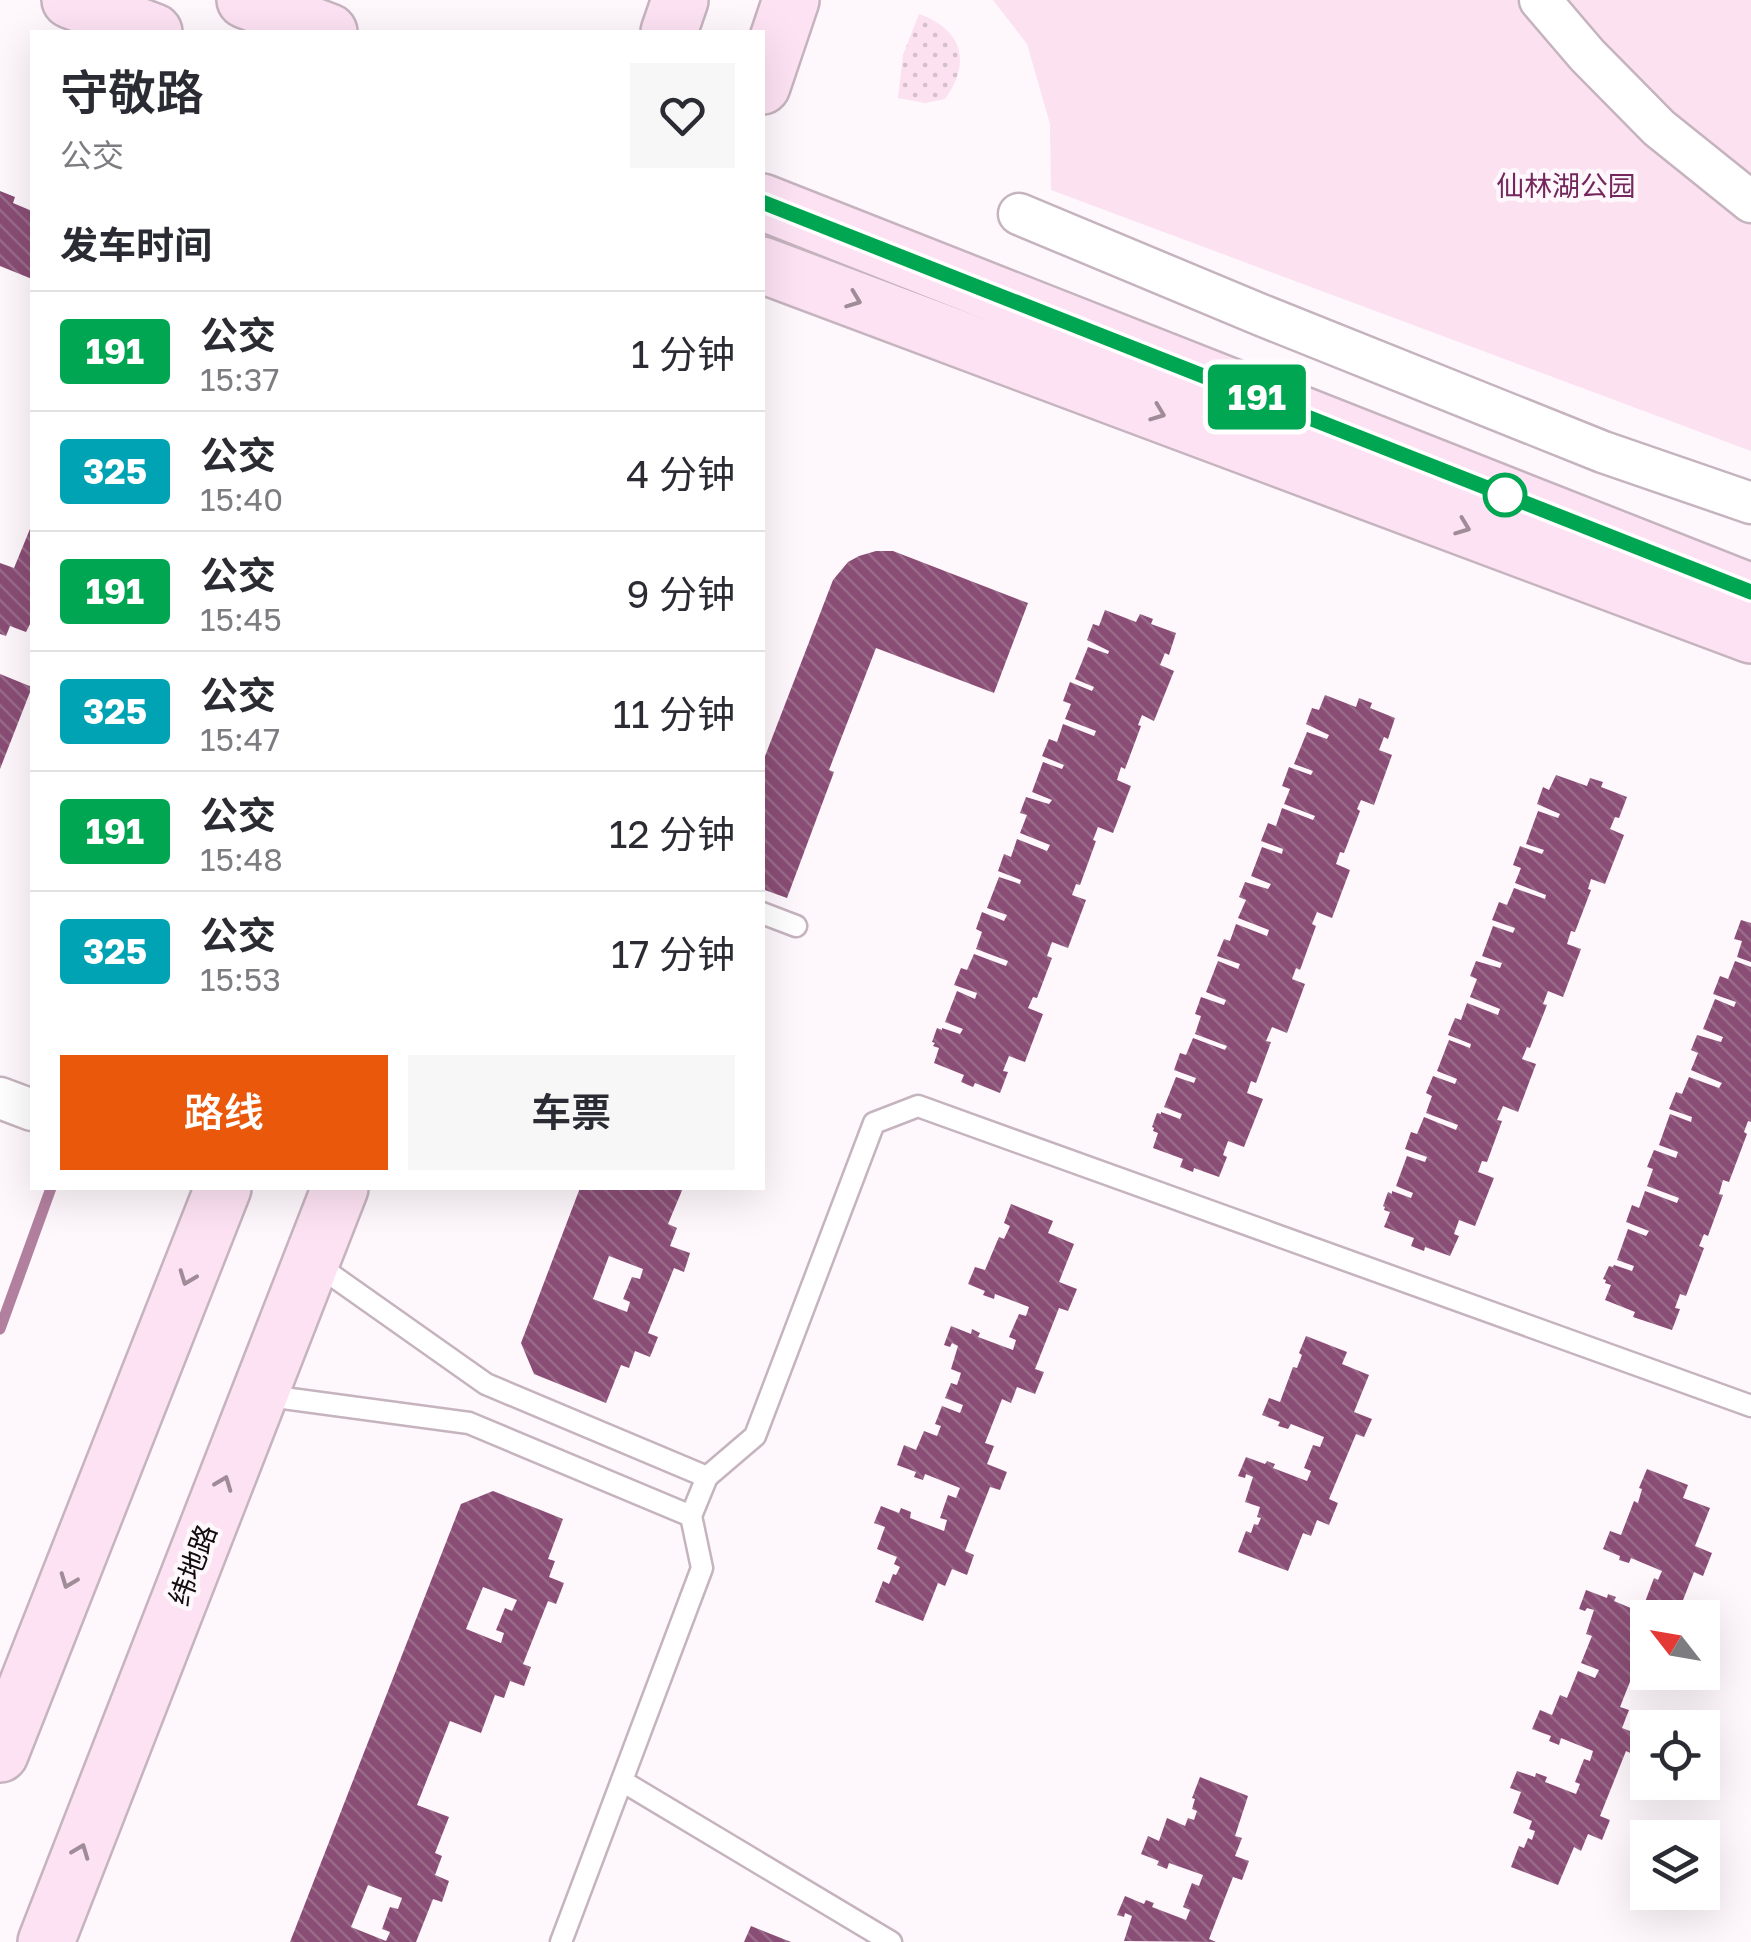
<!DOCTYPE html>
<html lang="zh">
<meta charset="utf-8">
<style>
body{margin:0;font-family:"Golos Text","Noto Sans SC",sans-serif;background:#f7f7f7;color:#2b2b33;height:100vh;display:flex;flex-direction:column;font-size:38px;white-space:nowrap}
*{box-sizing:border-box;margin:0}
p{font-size:32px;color:#7c7c81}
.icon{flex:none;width:55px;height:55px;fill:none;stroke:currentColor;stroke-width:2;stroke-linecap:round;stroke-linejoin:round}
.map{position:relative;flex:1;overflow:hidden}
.details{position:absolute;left:30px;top:30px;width:735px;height:1160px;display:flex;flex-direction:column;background:#fff;border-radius:0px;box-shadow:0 10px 40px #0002}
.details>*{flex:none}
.badge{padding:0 20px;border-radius:8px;font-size:35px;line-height:65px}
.needle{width:65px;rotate:301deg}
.buttons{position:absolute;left:1630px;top:1600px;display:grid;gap:20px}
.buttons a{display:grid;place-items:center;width:90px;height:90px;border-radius:0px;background:#fff;box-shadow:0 10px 40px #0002;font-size:50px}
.map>.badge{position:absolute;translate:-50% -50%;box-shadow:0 0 0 5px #fff}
h2{padding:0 30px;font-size:38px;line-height:90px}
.round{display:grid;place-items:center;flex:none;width:105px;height:105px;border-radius:0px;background:#f7f7f7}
.headline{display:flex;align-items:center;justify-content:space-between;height:170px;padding:0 30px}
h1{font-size:48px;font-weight:600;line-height:75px}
.button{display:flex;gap:20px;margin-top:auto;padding:20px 30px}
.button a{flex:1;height:115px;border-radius:0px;background:#ea580c;color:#fff;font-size:40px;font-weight:600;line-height:115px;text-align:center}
.button a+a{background:#f7f7f7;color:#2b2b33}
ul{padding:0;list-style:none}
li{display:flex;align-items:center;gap:30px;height:120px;padding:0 30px;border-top:2px solid #e1e1e2}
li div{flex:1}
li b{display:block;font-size:38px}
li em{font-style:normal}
li .badge{min-width:110px;font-weight:700;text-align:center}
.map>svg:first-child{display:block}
</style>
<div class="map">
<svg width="1751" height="1942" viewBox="0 0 1751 1942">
<defs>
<pattern id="grass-dots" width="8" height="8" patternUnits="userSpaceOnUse" patternTransform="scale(2.5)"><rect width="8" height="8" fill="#fce1f1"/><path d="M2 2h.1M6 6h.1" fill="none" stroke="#d7c0cd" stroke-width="1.8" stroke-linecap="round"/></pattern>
<pattern id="building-back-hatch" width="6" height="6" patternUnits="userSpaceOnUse" patternTransform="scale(2.5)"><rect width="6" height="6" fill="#8a4d75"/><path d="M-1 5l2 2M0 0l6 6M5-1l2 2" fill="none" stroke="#986c89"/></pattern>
</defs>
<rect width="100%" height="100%" fill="#fef7fb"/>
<path fill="url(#grass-dots)" d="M 919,14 C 962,29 972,62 945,99 L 925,103 L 898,98 L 903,55 Z"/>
<polygon fill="#fce1f1" points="993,0 1751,0 1751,451 1051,190 1050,124 1027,44"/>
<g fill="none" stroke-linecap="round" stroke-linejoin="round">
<polyline stroke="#b2809f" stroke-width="11" points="0,1329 51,1188"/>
</g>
<g fill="url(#building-back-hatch)" fill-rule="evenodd">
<polygon points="0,191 15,197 13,203 32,211 32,279 0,266"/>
<polygon points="32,524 32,620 26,632 10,626 6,636 0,634 0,563 14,568"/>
<polygon points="876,551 893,551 1028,603 994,693 876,648 829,770 834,772 787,898 762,889 762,764 833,580 848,562 859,556"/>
<polygon points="1105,610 1136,622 1140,614 1153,619 1151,624 1176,633 1169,655 1165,653 1160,665 1174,671 1154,721 1142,715 1138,725 1141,726 1125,769 1121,767 1117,780 1131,786 1113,833 1098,827 1093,840 1096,841 1080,885 1076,884 1072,895 1086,900 1068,948 1052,942 1047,956 1052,958 1037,998 1033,997 1028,1008 1043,1014 1025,1062 1009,1056 1003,1071 1008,1072 1000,1093 975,1083 973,1087 961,1082 964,1075 934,1063 939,1048 933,1046 935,1043 932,1042 937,1028 942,1030 942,1028 960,1034 963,1029 945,1022 957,991 975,999 977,993 954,985 961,968 967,970 974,954 1006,966 1008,961 976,949 982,932 976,929 982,912 1004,921 1007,915 987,908 999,877 1020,884 1021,880 998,871 1004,854 1011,857 1017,839 1047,851 1050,845 1020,833 1027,815 1020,813 1026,797 1049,804 1052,800 1032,792 1043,762 1062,769 1064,765 1042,756 1049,739 1057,742 1063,724 1094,736 1096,731 1065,719 1071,704 1063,701 1070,682 1092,691 1094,687 1075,679 1088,647 1108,654 1109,651 1087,640 1093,624 1099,626"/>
<polygon points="0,674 32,687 0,769"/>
<polygon points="1325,695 1356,707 1359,698 1372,703 1370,708 1395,718 1388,739 1384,737 1379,750 1392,755 1374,805 1361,800 1357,809 1360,811 1344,853 1340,852 1336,864 1350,870 1332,918 1317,912 1312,924 1316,926 1300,970 1296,968 1292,979 1305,984 1287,1033 1272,1027 1266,1041 1271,1042 1256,1083 1251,1081 1247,1093 1263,1099 1244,1147 1228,1141 1223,1155 1227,1157 1219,1177 1194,1168 1193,1172 1180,1167 1183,1159 1153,1148 1158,1133 1153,1131 1154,1128 1152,1127 1157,1113 1161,1114 1161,1112 1180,1119 1182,1114 1164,1107 1176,1077 1194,1083 1196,1078 1174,1070 1180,1053 1186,1055 1193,1038 1225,1050 1227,1046 1195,1034 1201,1016 1195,1014 1201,997 1224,1005 1226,1000 1206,992 1218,961 1238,969 1240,964 1217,956 1224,939 1230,941 1236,924 1267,936 1269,930 1238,918 1246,900 1239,897 1245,882 1268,889 1271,884 1251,876 1262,847 1282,854 1283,849 1261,841 1268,823 1276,826 1282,808 1313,820 1315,816 1284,804 1290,789 1282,786 1289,767 1311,775 1313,771 1294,764 1307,732 1327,739 1329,735 1306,724 1312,708 1319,710"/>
<polygon points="1556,775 1587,786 1590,778 1603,782 1601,787 1627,797 1619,818 1615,817 1610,829 1624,835 1605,884 1591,879 1588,889 1591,890 1575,932 1571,931 1567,944 1581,949 1563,997 1548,991 1543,1004 1547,1005 1530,1048 1527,1047 1522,1059 1536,1064 1518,1112 1503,1106 1497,1120 1502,1121 1487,1162 1482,1161 1478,1172 1494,1178 1475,1226 1459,1220 1454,1234 1459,1236 1450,1256 1425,1247 1424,1251 1411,1246 1414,1238 1384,1227 1390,1212 1384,1210 1385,1207 1383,1206 1388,1192 1392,1194 1392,1191 1411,1198 1413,1193 1396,1186 1407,1156 1425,1162 1427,1157 1405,1149 1411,1132 1417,1134 1424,1117 1456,1130 1458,1125 1426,1113 1432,1096 1426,1093 1433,1076 1455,1084 1457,1079 1437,1071 1449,1040 1470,1048 1471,1044 1448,1035 1455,1018 1461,1020 1467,1003 1498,1015 1500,1009 1470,997 1477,979 1470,976 1476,961 1500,968 1502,963 1482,956 1493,926 1513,933 1515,928 1492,920 1499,902 1507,905 1514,888 1545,899 1546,895 1515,883 1521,868 1513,865 1520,846 1542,854 1544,850 1526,844 1538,811 1558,818 1560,814 1537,804 1543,787 1549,790"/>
<polygon points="1741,920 1751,923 1751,962 1737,957 1742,941 1734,939"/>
<polygon points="1735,961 1751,967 1751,1122 1748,1121 1744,1132 1747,1134 1729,1182 1723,1180 1719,1194 1723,1195 1708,1236 1704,1234 1699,1246 1704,1248 1686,1296 1680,1294 1675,1308 1680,1309 1672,1330 1633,1317 1635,1312 1605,1300 1611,1285 1605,1283 1606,1280 1603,1279 1609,1266 1613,1267 1614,1265 1632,1271 1634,1266 1617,1260 1628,1229 1646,1236 1649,1231 1626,1222 1632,1205 1639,1208 1645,1191 1677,1203 1679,1198 1647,1186 1653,1169 1647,1167 1654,1150 1676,1158 1678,1152 1659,1145 1670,1114 1691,1122 1692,1117 1669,1109 1676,1092 1682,1094 1689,1077 1719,1088 1722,1083 1691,1070 1698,1053 1691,1050 1697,1035 1721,1042 1723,1037 1703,1029 1715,999 1734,1007 1736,1002 1713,994 1720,976 1728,979"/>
<path d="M 580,1188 L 683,1188 L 668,1224 L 677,1228 L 670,1246 L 690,1253 L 684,1272 L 674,1268 L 648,1333 L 658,1337 L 650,1357 L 635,1351 L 629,1368 L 621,1365 L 606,1403 L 534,1374 L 521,1343 ZM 609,1256 L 643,1269 L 640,1279 L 632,1277 L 623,1299 L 630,1302 L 627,1312 L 593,1299 Z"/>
<polygon points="1011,1204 1053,1221 1048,1233 1074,1244 1059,1282 1077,1289 1068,1311 1059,1308 1035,1369 1044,1372 1035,1394 1017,1387 1011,1403 1002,1399 985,1443 994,1446 987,1464 1007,1472 1000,1490 990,1487 965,1551 974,1555 967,1575 952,1569 945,1586 938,1583 923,1621 875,1602 883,1581 889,1584 893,1574 896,1575 900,1567 894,1564 897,1557 877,1549 885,1527 874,1523 881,1506 899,1513 901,1508 911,1512 910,1518 944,1531 947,1520 940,1518 948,1495 956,1498 960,1488 925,1474 923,1480 914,1477 916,1472 897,1465 904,1445 916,1450 924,1431 937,1436 941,1426 935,1424 942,1406 960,1413 963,1405 945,1398 951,1383 957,1385 961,1373 951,1369 958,1346 952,1343 950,1347 944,1345 951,1326 971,1334 972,1329 980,1333 978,1337 1013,1350 1016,1340 1009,1337 1019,1314 1026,1316 1029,1307 995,1294 994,1299 983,1295 985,1291 968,1284 975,1267 985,1270 999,1237 1004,1239 1010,1226 1004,1223"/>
<polygon points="1306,1336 1347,1352 1342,1364 1369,1375 1354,1412 1372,1419 1364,1437 1356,1434 1329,1499 1338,1503 1329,1525 1317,1520 1311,1536 1303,1533 1288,1571 1238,1552 1246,1531 1251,1533 1254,1524 1258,1525 1261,1518 1257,1517 1260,1507 1245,1502 1253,1477 1246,1474 1245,1478 1238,1476 1246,1457 1265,1464 1267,1461 1275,1464 1273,1468 1307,1481 1311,1471 1304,1468 1313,1445 1320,1447 1324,1437 1291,1424 1288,1429 1278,1426 1280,1422 1262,1415 1269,1398 1280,1402 1293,1367 1297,1368 1302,1355 1299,1353"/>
<polygon points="1647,1469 1688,1485 1683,1498 1710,1508 1695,1546 1712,1553 1703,1576 1694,1572 1676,1618 1648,1618 1648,1665 1647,1667 1637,1664 1620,1707 1629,1710 1622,1728 1643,1736 1635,1755 1626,1751 1600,1816 1610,1820 1602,1840 1588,1834 1581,1851 1574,1847 1558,1885 1511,1867 1519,1846 1524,1848 1528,1838 1532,1840 1535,1831 1529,1829 1532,1821 1513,1813 1521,1792 1510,1788 1517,1771 1535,1777 1536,1773 1547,1777 1545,1782 1576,1794 1580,1784 1575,1782 1584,1759 1590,1761 1593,1751 1561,1738 1559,1745 1549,1741 1551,1736 1532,1729 1540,1710 1552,1715 1560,1695 1567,1698 1578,1671 1595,1678 1599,1670 1581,1663 1592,1636 1586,1634 1594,1610 1587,1608 1585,1611 1579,1609 1586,1590 1607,1598 1608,1594 1616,1597 1614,1601 1645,1614 1649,1603 1645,1602 1654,1578 1658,1580 1662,1571 1631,1558 1629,1563 1619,1560 1620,1556 1603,1549 1610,1531 1621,1535 1634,1501 1638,1503 1642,1489 1639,1488"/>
<path d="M 493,1491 L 563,1519 L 548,1559 L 555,1561 L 549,1577 L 564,1583 L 556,1604 L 548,1601 L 523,1664 L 531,1667 L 524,1686 L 510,1681 L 504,1698 L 495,1695 L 481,1733 L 450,1721 L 417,1805 L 449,1817 L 435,1853 L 442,1856 L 435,1875 L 449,1881 L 442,1902 L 433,1899 L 416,1942 L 290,1942 L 461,1504 ZM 483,1587 L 517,1600 L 512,1611 L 505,1608 L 496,1630 L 504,1633 L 501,1643 L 466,1629 ZM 368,1885 L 402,1898 L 398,1909 L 390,1907 L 382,1929 L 390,1932 L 386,1941 L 351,1927 Z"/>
<polygon points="1200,1777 1248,1796 1235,1836 1242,1838 1235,1856 1249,1861 1242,1880 1233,1877 1209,1939 1216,1942 1124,1941 1132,1916 1125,1913 1124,1917 1117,1915 1125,1896 1144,1904 1146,1900 1154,1903 1152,1907 1186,1920 1190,1910 1183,1907 1192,1883 1199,1886 1203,1875 1169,1863 1167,1869 1157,1865 1159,1861 1141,1854 1148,1836 1159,1841 1167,1818 1185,1826 1188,1818 1194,1820 1197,1811 1192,1809 1195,1799 1192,1798"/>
<polygon points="751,1926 791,1942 744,1942"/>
</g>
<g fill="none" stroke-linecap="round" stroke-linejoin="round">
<g stroke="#c5b3be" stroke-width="25">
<g id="lane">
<polyline points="762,913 796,926"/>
<polyline points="261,1395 469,1423 691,1516 707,1477 486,1384 316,1264"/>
<polyline points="707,1477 755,1436 874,1123 918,1106 1751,1406"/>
<polyline points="622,1781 891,1942"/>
<polyline points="561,1942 702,1568 691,1516"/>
</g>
</g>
<g stroke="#c5b3be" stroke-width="45">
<g id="street">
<polyline points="1540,0 1587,55 1659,128 1751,202"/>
<polyline points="1019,214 1261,315 1603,452 1751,503"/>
<polyline points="0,1098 32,1110"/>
</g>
</g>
<g stroke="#c5b3be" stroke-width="60">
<g id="secondary">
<polyline points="70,0 154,32"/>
<polyline points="245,0 329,32"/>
<polyline points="669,32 680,0"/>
<polyline points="762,86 791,0"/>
<polyline points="762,202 1751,592"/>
<polyline points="762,265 1751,635"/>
<polyline points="0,1754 223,1188"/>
<polyline points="46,1942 340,1188"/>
</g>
</g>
<use href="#lane" stroke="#fff" stroke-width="20"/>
<use href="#street" stroke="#fff" stroke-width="40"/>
<use href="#secondary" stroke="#fde2f3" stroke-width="55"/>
</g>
<defs><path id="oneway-chevron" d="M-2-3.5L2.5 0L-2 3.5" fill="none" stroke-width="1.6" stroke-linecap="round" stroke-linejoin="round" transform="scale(2.5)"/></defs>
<g stroke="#9f8c97">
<use href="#oneway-chevron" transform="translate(854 300) rotate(21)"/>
<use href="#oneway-chevron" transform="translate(1158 413) rotate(21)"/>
<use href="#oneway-chevron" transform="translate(1463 527) rotate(21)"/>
<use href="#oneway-chevron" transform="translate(187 1278) rotate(111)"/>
<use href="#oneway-chevron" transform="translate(224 1483) rotate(-69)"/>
<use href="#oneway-chevron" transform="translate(68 1581) rotate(111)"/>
<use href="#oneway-chevron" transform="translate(81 1851) rotate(-69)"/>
</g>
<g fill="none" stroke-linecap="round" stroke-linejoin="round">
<g stroke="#fff" stroke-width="22">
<polyline id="line" points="762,202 1751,592"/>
</g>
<use href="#line" stroke="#00a651" stroke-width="15"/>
</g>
<circle fill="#fff" stroke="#00a651" stroke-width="5" cx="1505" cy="495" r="20"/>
<g text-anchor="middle" stroke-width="9" stroke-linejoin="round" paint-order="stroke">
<g font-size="28" fill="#74275d" stroke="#fef7fb">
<text x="1566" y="196">仙林湖公园</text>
</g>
<g font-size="28" fill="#110b0e" stroke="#fef7fb">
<text transform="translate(193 1565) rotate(-69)" y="10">纬地路</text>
</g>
</g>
</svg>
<div class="buttons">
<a><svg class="needle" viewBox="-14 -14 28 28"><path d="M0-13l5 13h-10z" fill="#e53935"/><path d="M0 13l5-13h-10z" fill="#7c7c81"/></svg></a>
<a><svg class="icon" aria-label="locate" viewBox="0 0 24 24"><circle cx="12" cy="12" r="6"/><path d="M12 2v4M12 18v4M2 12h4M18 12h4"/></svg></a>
<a><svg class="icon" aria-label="layers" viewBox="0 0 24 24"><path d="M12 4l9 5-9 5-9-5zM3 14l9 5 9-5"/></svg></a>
</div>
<b class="badge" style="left:1257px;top:397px;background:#00a651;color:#fff">191</b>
<section class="details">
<div class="headline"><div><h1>守敬路</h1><p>公交</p></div><a class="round"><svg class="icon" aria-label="heart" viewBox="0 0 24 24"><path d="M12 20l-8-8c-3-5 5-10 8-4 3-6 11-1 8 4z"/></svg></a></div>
<h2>发车时间</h2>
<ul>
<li><span class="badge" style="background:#00a651;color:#fff">191</span><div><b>公交</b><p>15:37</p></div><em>1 分钟</em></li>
<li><span class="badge" style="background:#00a3b4;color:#fff">325</span><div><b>公交</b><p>15:40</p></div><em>4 分钟</em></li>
<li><span class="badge" style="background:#00a651;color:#fff">191</span><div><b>公交</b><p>15:45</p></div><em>9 分钟</em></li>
<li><span class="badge" style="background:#00a3b4;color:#fff">325</span><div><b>公交</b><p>15:47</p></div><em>11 分钟</em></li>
<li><span class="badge" style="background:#00a651;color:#fff">191</span><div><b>公交</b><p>15:48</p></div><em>12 分钟</em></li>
<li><span class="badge" style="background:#00a3b4;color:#fff">325</span><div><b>公交</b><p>15:53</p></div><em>17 分钟</em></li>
</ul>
<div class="button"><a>路线</a><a>车票</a></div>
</section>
</div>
